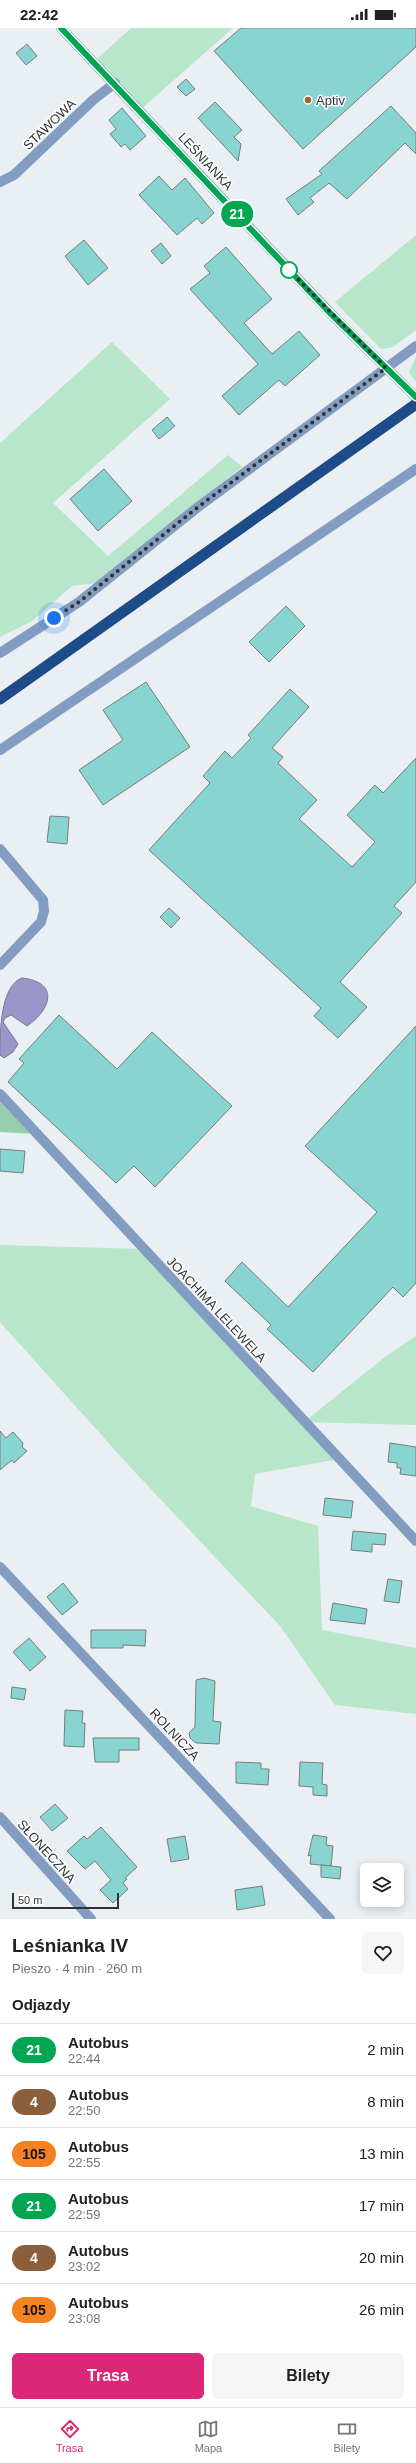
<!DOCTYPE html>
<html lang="pl">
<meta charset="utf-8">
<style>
body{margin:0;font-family:Arial,sans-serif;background:#f6f6f6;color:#202124;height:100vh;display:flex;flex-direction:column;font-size:15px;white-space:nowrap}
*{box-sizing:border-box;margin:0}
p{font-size:13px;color:#757577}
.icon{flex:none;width:22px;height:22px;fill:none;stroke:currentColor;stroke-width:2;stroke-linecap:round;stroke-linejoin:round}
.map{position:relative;height:1891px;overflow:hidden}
.sheet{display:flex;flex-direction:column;background:#fff;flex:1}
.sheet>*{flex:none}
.badge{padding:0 8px;border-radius:13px;font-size:14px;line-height:26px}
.fabs{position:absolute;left:360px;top:1835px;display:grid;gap:8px}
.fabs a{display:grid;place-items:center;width:44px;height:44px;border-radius:6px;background:#fff;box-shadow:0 2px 10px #0003;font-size:20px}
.scale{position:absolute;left:12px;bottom:10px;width:107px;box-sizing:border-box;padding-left:4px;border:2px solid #303334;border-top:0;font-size:11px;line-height:14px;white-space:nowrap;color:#303334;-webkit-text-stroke:3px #fff;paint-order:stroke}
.you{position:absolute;width:20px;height:20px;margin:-10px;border:3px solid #fff;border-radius:50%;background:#1a73e8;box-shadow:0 0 0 6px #1a73e833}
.map>.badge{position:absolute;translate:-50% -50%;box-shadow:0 0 0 2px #fff}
h2{padding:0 12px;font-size:15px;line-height:36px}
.round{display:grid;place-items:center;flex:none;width:42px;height:42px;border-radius:6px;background:#f6f6f6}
.headline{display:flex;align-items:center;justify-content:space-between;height:68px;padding:0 12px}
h1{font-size:19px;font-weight:800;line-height:30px}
.primary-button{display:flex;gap:8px;margin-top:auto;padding:8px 12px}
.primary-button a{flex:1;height:46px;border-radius:6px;background:#db2777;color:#fff;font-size:16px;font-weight:800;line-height:46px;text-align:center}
.primary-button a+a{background:#f6f6f6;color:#202124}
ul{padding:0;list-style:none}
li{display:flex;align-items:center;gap:12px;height:52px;padding:0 12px;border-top:1px solid #e0e0e0}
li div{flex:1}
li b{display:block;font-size:15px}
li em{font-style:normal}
li .badge{min-width:44px;font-weight:700;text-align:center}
.status{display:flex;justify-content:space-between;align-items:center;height:28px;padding:0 20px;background:#fff;direction:ltr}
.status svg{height:11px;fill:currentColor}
.dock{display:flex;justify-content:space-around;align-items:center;height:56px;border-top:1px solid #e0e0e0;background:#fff;font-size:11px;color:#757577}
.dock a{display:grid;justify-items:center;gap:2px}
.dock .selected{color:#db2777}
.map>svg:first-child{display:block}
</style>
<div class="status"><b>22:42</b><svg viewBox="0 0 49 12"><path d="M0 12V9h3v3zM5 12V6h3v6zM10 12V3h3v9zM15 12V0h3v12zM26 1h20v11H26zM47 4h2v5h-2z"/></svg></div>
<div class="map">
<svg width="416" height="1891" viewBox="0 0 416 1891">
<rect width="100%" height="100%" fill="#e9eff2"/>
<g fill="#b8e6ca">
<polygon points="131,0 233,0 140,82 94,34"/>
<polygon points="416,207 416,302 393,319 381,321 335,274"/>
<polygon points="112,314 170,371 53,475 108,528 228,427 242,439 97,555 72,558 32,593 0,609 0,415"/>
<polygon points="416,329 416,354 409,344"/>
<polygon points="0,1217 143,1221 304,1394 385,1329 416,1308 416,1397 305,1394 339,1431 255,1446 251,1478 318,1498 322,1602 416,1620 416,1686 335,1677 280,1598 131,1440 0,1294"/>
</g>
<polygon fill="#96cfae" points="0,1066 36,1106 0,1104"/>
<path fill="#9b96ca" stroke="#7b789d" d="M 22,950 C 59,954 52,981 27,998 L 11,987 L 5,990 L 3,994 L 18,1016 L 13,1024 L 4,1030 L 0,1027 C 0,1005 0,958 22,950 Z"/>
<g fill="#88d4d0" stroke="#787e7e">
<polygon points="241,0 416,0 416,19 303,121 214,23"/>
<polygon points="27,16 37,28 26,37 16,25"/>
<polygon points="186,51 195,61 186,68 177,59"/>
<polygon points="215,74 242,102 234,109 241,116 238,133 198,90"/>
<polygon points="391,78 416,105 416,126 405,115 347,171 329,155 310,170 314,174 298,187 286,171 322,146 319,143"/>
<polygon points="122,80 146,108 130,122 125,116 121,119 110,106 116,101 109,92"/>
<polygon points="159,148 172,162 185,150 214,185 202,196 197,190 177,207 139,167"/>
<polygon points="84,212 108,240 88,257 65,228"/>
<polygon points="161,215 171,228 162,236 151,223"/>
<polygon points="226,219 272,271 244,295 272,326 299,303 320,327 285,358 279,352 239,387 222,368 258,336 190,261 210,245 204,238"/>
<polygon points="167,389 175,398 159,411 152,402"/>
<polygon points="104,441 132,473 98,503 70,471"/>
<polygon points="286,578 305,598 269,634 249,614"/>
<polygon points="146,654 190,719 103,777 79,742 123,712 103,682"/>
<polygon points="290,661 309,679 272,720 283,729 278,735 317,772 299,791 352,839 375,814 347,787 375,757 383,765 416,730 416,854 394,878 402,885 340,954 367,979 338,1010 314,988 321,980 149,822 210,755 203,748 225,723 232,730 251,710 248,707"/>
<polygon points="50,788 69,789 67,816 47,814"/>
<polygon points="169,880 180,890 171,900 160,889"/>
<polygon points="59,987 117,1041 152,1004 232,1078 155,1159 134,1138 116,1155 8,1054 24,1035 19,1031"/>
<polygon points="416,998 416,1255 403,1269 393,1259 313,1344 267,1301 271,1297 225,1253 242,1234 288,1279 377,1184 305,1118"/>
<polygon points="0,1121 25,1123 23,1145 0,1143"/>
<polygon points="0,1403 6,1410 13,1404 23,1415 22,1419 27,1423 14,1435 12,1432 0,1442"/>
<polygon points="390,1415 416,1419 416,1448 400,1446 401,1440 397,1440 397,1435 388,1434"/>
<polygon points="325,1470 353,1473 351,1490 323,1487"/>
<polygon points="353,1503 386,1506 385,1517 372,1516 372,1524 351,1522"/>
<polygon points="388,1551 402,1553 399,1575 384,1573"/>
<polygon points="63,1555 78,1574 62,1587 47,1569"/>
<polygon points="333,1575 367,1581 365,1596 330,1592"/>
<polygon points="91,1602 146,1602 145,1618 123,1617 123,1620 91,1620"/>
<polygon points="29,1610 46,1629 30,1643 13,1624"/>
<polygon points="204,1650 215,1653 213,1693 221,1694 219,1716 196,1715 190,1710 189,1705 195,1699 196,1652"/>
<polygon points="12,1659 26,1661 24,1672 11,1670"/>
<polygon points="65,1682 83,1683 82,1695 85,1695 84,1719 64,1718"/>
<polygon points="93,1710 139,1710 139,1722 119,1722 119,1734 95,1734"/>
<polygon points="236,1734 261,1735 261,1741 269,1741 268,1757 236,1755"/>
<polygon points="300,1734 323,1735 322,1756 327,1757 327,1768 313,1767 313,1759 299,1758"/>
<polygon points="55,1776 68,1790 52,1803 40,1789"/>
<polygon points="101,1799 137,1839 125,1850 127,1851 123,1855 128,1861 113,1875 100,1862 111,1852 95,1833 85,1841 67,1823 84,1808 87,1811"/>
<polygon points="313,1807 327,1809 326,1817 333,1818 331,1838 310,1836 311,1827 308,1828"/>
<polygon points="185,1808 189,1831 171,1834 167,1811"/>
<polygon points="321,1837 341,1839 340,1851 321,1849"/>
<polygon points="262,1858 265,1877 237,1882 235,1862"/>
</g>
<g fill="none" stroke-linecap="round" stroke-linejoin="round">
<g stroke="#839dc2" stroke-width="10">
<polyline points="0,154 14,147 93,72 115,55"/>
<polyline points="0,625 79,574 198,479 416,318"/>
<polyline points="0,722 416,441"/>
<polyline points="0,821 43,872 44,883 41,894 0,937"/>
<polyline points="0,1066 416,1513"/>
<polyline points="0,1539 330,1891"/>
<polyline points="0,1789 91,1891"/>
</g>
<polyline stroke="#839dc2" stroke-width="10" points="61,0 336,291 416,369"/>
<polyline stroke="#1e4c88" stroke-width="11" points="0,671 416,376"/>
</g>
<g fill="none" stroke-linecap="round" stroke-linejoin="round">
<g stroke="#fff" stroke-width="9">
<polyline id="line" points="61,0 328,283 416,369"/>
</g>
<use href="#line" stroke="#00a651" stroke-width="6"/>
<polyline stroke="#303334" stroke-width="4" stroke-dasharray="0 7.2" points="54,590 79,574 198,479 386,340 289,242"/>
</g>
<circle fill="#a2642a" stroke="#fff" stroke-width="1.5" cx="308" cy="72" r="4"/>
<circle fill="#fff" stroke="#00a651" stroke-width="2" cx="289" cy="242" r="8"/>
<g text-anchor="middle" stroke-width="3" stroke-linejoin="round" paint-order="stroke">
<g font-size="13" fill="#303334" stroke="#fff" text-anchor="start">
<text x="316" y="77">Aptiv</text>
</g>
<g font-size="13" fill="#303334" stroke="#fff">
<text transform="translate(49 96) rotate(-44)" y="5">STAWOWA</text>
<text transform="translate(206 133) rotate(47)" y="5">LEŚNIANKA</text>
<text transform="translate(217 1281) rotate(47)" y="5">JOACHIMA LELEWELA</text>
<text transform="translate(175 1706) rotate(47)" y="5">ROLNICZA</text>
<text transform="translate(47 1823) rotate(48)" y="5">SŁONECZNA</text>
</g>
</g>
</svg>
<div class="fabs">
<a><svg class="icon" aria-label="layers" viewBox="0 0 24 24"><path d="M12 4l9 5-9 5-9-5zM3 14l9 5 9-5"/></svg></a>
</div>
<div class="scale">50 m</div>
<div class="you" style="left:54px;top:590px"></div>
<b class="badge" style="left:237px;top:186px;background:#00a651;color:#fff">21</b>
</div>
<section class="sheet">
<div class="headline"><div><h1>Leśnianka IV</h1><p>Pieszo · 4 min · 260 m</p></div><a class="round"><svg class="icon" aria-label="heart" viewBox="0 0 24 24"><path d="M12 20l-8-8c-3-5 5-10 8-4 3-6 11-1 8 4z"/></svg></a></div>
<h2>Odjazdy</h2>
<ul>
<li><span class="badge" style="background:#00a651;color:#fff">21</span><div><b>Autobus</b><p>22:44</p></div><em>2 min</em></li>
<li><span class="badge" style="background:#8b5e3c;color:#fff">4</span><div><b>Autobus</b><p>22:50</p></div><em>8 min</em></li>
<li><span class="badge" style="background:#f58220;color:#111">105</span><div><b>Autobus</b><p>22:55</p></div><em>13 min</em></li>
<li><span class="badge" style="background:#00a651;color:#fff">21</span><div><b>Autobus</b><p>22:59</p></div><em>17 min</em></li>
<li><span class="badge" style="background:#8b5e3c;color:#fff">4</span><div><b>Autobus</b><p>23:02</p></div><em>20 min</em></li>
<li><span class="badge" style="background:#f58220;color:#111">105</span><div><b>Autobus</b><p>23:08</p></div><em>26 min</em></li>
</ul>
<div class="primary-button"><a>Trasa</a><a>Bilety</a></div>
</section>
<nav class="dock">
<a class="selected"><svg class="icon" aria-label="directions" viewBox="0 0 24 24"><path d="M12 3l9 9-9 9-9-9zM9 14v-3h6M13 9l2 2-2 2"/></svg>Trasa</a>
<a><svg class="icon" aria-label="map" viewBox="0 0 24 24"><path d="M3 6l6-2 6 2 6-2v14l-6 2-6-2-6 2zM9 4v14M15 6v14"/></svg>Mapa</a>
<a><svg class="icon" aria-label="tickets" viewBox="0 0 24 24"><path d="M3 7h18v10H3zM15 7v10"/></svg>Bilety</a>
</nav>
